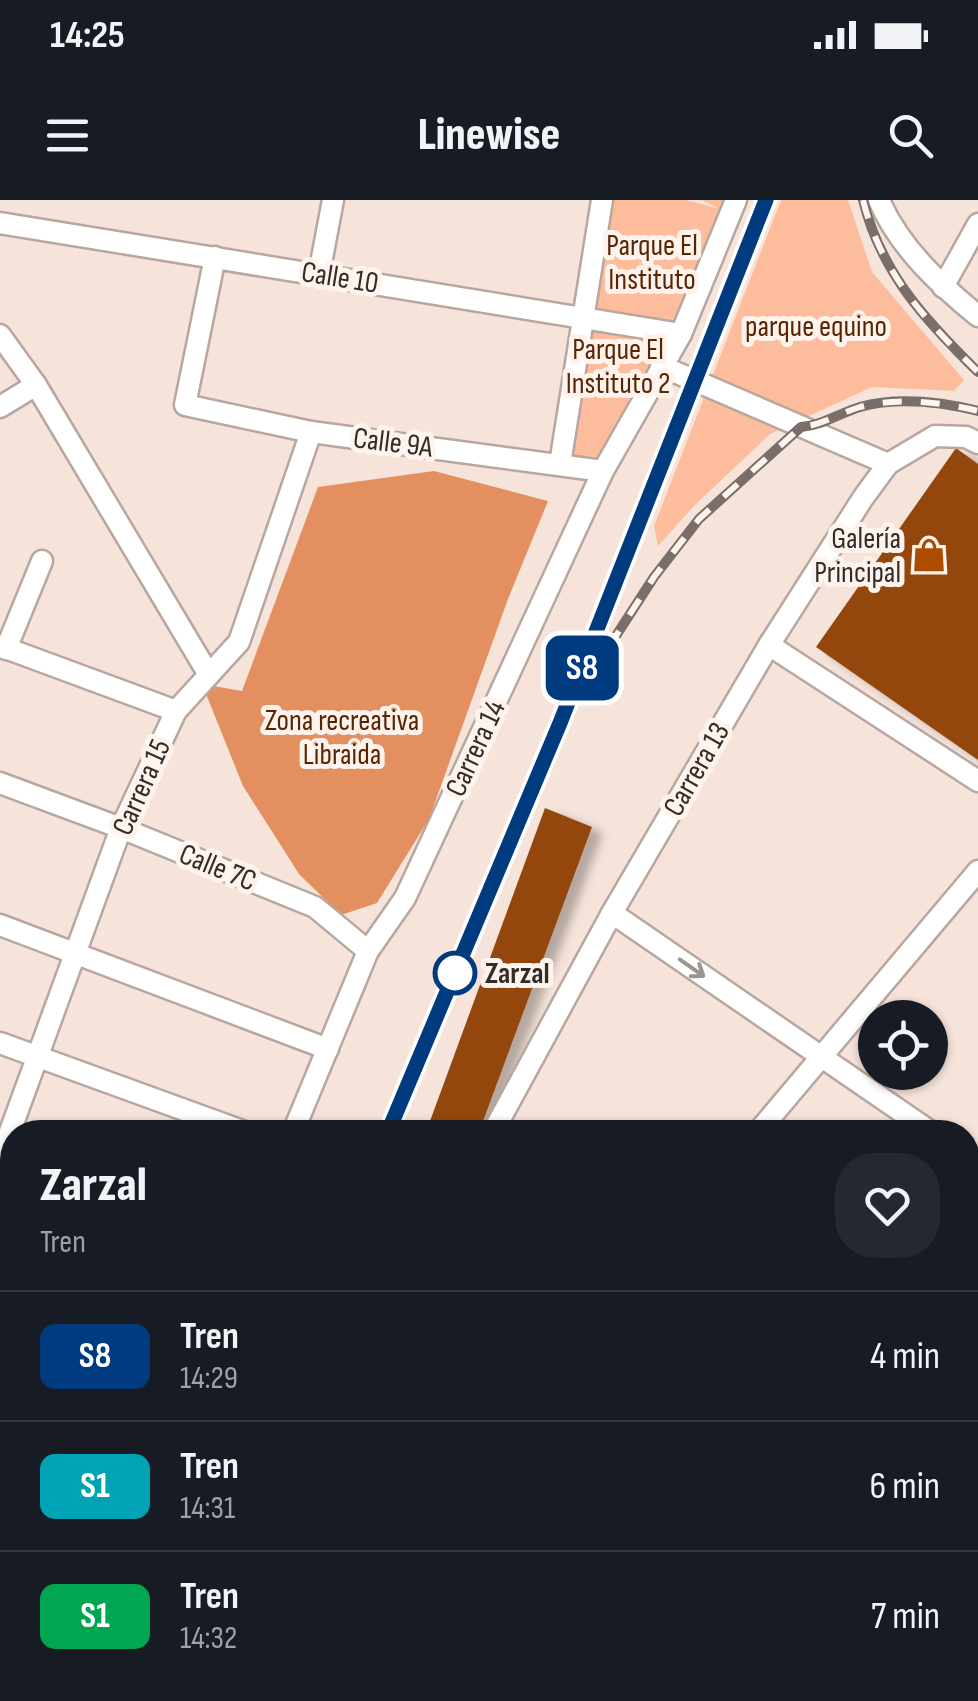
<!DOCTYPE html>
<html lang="es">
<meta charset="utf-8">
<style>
body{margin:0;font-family:"Sofia Sans Condensed",sans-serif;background:#242831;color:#f1f3f6;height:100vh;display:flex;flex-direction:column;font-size:38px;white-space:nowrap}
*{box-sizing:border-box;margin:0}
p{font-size:32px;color:#9ea1a6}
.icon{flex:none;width:55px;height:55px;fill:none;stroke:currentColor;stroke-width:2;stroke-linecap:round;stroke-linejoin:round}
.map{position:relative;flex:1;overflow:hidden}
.sheet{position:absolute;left:0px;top:920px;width:980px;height:582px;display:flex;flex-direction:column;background:#171b24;border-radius:40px 40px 0 0;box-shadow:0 2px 8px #0004}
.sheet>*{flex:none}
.badge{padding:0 20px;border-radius:15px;font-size:35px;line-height:65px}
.buttons{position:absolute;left:858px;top:800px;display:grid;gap:20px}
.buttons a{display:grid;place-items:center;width:90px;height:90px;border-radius:50%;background:#171b24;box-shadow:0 2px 8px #0004;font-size:50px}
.map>.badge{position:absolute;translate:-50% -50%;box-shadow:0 0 0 5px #fff}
.round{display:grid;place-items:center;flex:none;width:105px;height:105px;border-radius:40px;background:#242831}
.summary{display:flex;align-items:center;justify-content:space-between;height:170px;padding:0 40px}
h1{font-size:48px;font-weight:800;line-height:75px}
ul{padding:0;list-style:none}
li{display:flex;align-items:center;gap:30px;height:130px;padding:0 40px;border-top:2px solid #363941}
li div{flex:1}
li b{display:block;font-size:38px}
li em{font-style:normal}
li .badge{min-width:110px;font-weight:700;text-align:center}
.status{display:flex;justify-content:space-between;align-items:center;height:70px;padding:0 50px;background:#171b24;direction:ltr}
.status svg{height:28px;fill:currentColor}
header{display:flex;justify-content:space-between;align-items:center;height:130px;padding:0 40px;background:#171b24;font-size:45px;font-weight:800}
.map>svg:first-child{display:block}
</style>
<div class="status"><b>14:25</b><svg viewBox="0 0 49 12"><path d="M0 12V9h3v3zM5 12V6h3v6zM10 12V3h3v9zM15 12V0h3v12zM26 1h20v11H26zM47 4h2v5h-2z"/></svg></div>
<header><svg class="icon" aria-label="menu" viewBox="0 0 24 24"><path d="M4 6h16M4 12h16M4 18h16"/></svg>Linewise<svg class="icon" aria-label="search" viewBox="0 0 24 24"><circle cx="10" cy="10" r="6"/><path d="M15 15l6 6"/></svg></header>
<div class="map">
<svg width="978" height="1501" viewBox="0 0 978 1501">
<defs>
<filter id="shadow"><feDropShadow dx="11" dy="6" stdDeviation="5" flood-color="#0004"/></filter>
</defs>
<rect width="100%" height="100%" fill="#f6e4db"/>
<g fill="#fdbd9c">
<polygon points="606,0 686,0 720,9 702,0 735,0 603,271 560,263"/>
<polygon points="781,0 848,0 872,72 964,180 954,191 872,187 770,234 694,306 658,346 654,326"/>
</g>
<polygon fill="#e48f60" points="434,271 548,301 508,399 429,619 377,703 341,715 299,674 243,586 202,484 242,491 318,287"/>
<g fill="#944611" filter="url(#shadow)">
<polygon points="956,248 978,264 978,560 816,447"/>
<polygon points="545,608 592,627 479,932 426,932"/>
</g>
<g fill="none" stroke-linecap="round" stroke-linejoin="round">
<g stroke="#b8a79e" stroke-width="15">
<g id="lane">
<polyline points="197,1501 201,1490"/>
<polyline points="280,1501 284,1490"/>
<polyline points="343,1501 348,1490"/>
</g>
</g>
<g stroke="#b8a79e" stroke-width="25">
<g id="street">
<path d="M 879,0 C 899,47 940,85 978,116"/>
<polyline points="0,23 681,134"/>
<polyline points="215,57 185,205 311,232 603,271"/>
<polyline points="319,74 333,0"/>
<polyline points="943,87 978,24"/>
<polyline points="0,135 36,185 209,475"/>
<polyline points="661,166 888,264"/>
<polyline points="0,207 36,185"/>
<polyline points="560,264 602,0"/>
<polyline points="769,445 978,581"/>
<polyline points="0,446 176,511"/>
<polyline points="6,449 42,361"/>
<polyline points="0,583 121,628 315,707 368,751"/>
<polyline points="612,713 931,932"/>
<polyline points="0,725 328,849"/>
<polyline points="0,843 245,932"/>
<polyline points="293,932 368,751 405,698 603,271 681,134 736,0"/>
<polyline points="493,932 612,713 769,445 863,298 888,264 935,236 966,237 978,243"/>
<polyline points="758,932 978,671"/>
<polyline points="968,958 978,965"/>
<polyline points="0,959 121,628 176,511 239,442 311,232"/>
<polyline points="0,978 12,983"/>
<polyline points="0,1105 12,1109"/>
<polyline points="0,1233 12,1238"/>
<polyline points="0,1360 12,1365"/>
<polyline points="968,1381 978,1389"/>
<polyline points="655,1490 668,1501"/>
<polyline points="126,1501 129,1490"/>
</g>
</g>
<g stroke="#b8a79e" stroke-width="32">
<g id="secondary">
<polyline points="968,1015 978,1000"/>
<polyline points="622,1501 630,1490"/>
</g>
</g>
<use href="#lane" stroke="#fff" stroke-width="10"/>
<use href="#street" stroke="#fff" stroke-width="20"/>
<use href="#secondary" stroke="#f8d5bf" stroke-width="28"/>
<g stroke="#796e69" stroke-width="10">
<g id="rail">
<path d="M 863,0 C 881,73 926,121 978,172"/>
<path d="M 588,479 L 654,377 L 699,319 L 801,227 C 823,225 840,213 860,207 C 897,197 941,202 978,211"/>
<polyline points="388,932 560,523 766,0"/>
<polyline points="173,1501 177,1490"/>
</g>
</g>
<use href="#rail" stroke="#fef3ed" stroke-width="6" stroke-dasharray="19" stroke-linecap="butt"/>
</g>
<defs><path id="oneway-shaft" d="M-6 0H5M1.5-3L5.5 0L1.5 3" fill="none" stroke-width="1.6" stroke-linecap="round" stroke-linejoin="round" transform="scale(2.5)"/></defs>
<use stroke="#999694" href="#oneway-shaft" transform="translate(692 768) rotate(35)"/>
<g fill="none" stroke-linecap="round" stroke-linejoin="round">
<g stroke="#fff" stroke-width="22">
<polyline id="line" points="388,932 560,523 766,0"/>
</g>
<use href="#line" stroke="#003b80" stroke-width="15"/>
</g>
<defs>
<g id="shop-bare" transform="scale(2.7)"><path d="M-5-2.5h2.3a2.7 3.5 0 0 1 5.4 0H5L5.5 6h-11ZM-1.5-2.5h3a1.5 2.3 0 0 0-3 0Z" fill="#ac4c00" stroke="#fef3ed" stroke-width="2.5" paint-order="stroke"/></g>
</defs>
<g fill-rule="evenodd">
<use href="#shop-bare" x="929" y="355"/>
</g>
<circle fill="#fff" stroke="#003b80" stroke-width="5" cx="455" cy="773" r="20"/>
<g text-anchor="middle" stroke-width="10" stroke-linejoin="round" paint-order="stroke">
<g font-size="30" fill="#5a2400" stroke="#fef3ed">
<text x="652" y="55">Parque El<tspan x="652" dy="34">Instituto</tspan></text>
<text x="816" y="136">parque equino</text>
<text x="618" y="159">Parque El<tspan x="618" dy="34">Instituto 2</tspan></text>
<text x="342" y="530">Zona recreativa<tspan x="342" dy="34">Libraida</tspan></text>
</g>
<g font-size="30" fill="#332c28" stroke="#fef3ed">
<text transform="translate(340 77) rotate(9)" y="10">Calle 10</text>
<text transform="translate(393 242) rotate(7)" y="10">Calle 9A</text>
<text transform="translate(475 548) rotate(-65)" y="10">Carrera 14</text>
<text transform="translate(696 569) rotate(-60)" y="10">Carrera 13</text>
<text transform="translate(141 587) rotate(-66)" y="10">Carrera 15</text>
<text transform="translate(218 667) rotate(22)" y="10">Calle 7C</text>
</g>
<g font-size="30" fill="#332c28" stroke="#fef3ed" text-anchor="end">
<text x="901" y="348">Galería<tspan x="901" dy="34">Principal</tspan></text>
</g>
<g font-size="30" font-weight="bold" fill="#332c28" stroke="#fef3ed" text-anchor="start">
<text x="485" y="783">Zarzal</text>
</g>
</g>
</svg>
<div class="buttons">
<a><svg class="icon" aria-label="locate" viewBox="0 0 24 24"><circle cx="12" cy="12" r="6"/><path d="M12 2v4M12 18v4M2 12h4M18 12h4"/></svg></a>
</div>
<b class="badge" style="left:582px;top:468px;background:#003b80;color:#fff">S8</b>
<section class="sheet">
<div class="summary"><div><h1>Zarzal</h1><p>Tren</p></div><a class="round"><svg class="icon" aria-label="heart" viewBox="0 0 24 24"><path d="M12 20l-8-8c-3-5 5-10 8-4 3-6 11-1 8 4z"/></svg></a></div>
<ul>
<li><span class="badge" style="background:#003b80;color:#fff">S8</span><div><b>Tren</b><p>14:29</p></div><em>4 min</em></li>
<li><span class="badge" style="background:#00a3b4;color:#fff">S1</span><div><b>Tren</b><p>14:31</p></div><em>6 min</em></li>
<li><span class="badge" style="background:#00a651;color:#fff">S1</span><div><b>Tren</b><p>14:32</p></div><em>7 min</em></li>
</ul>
</section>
</div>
